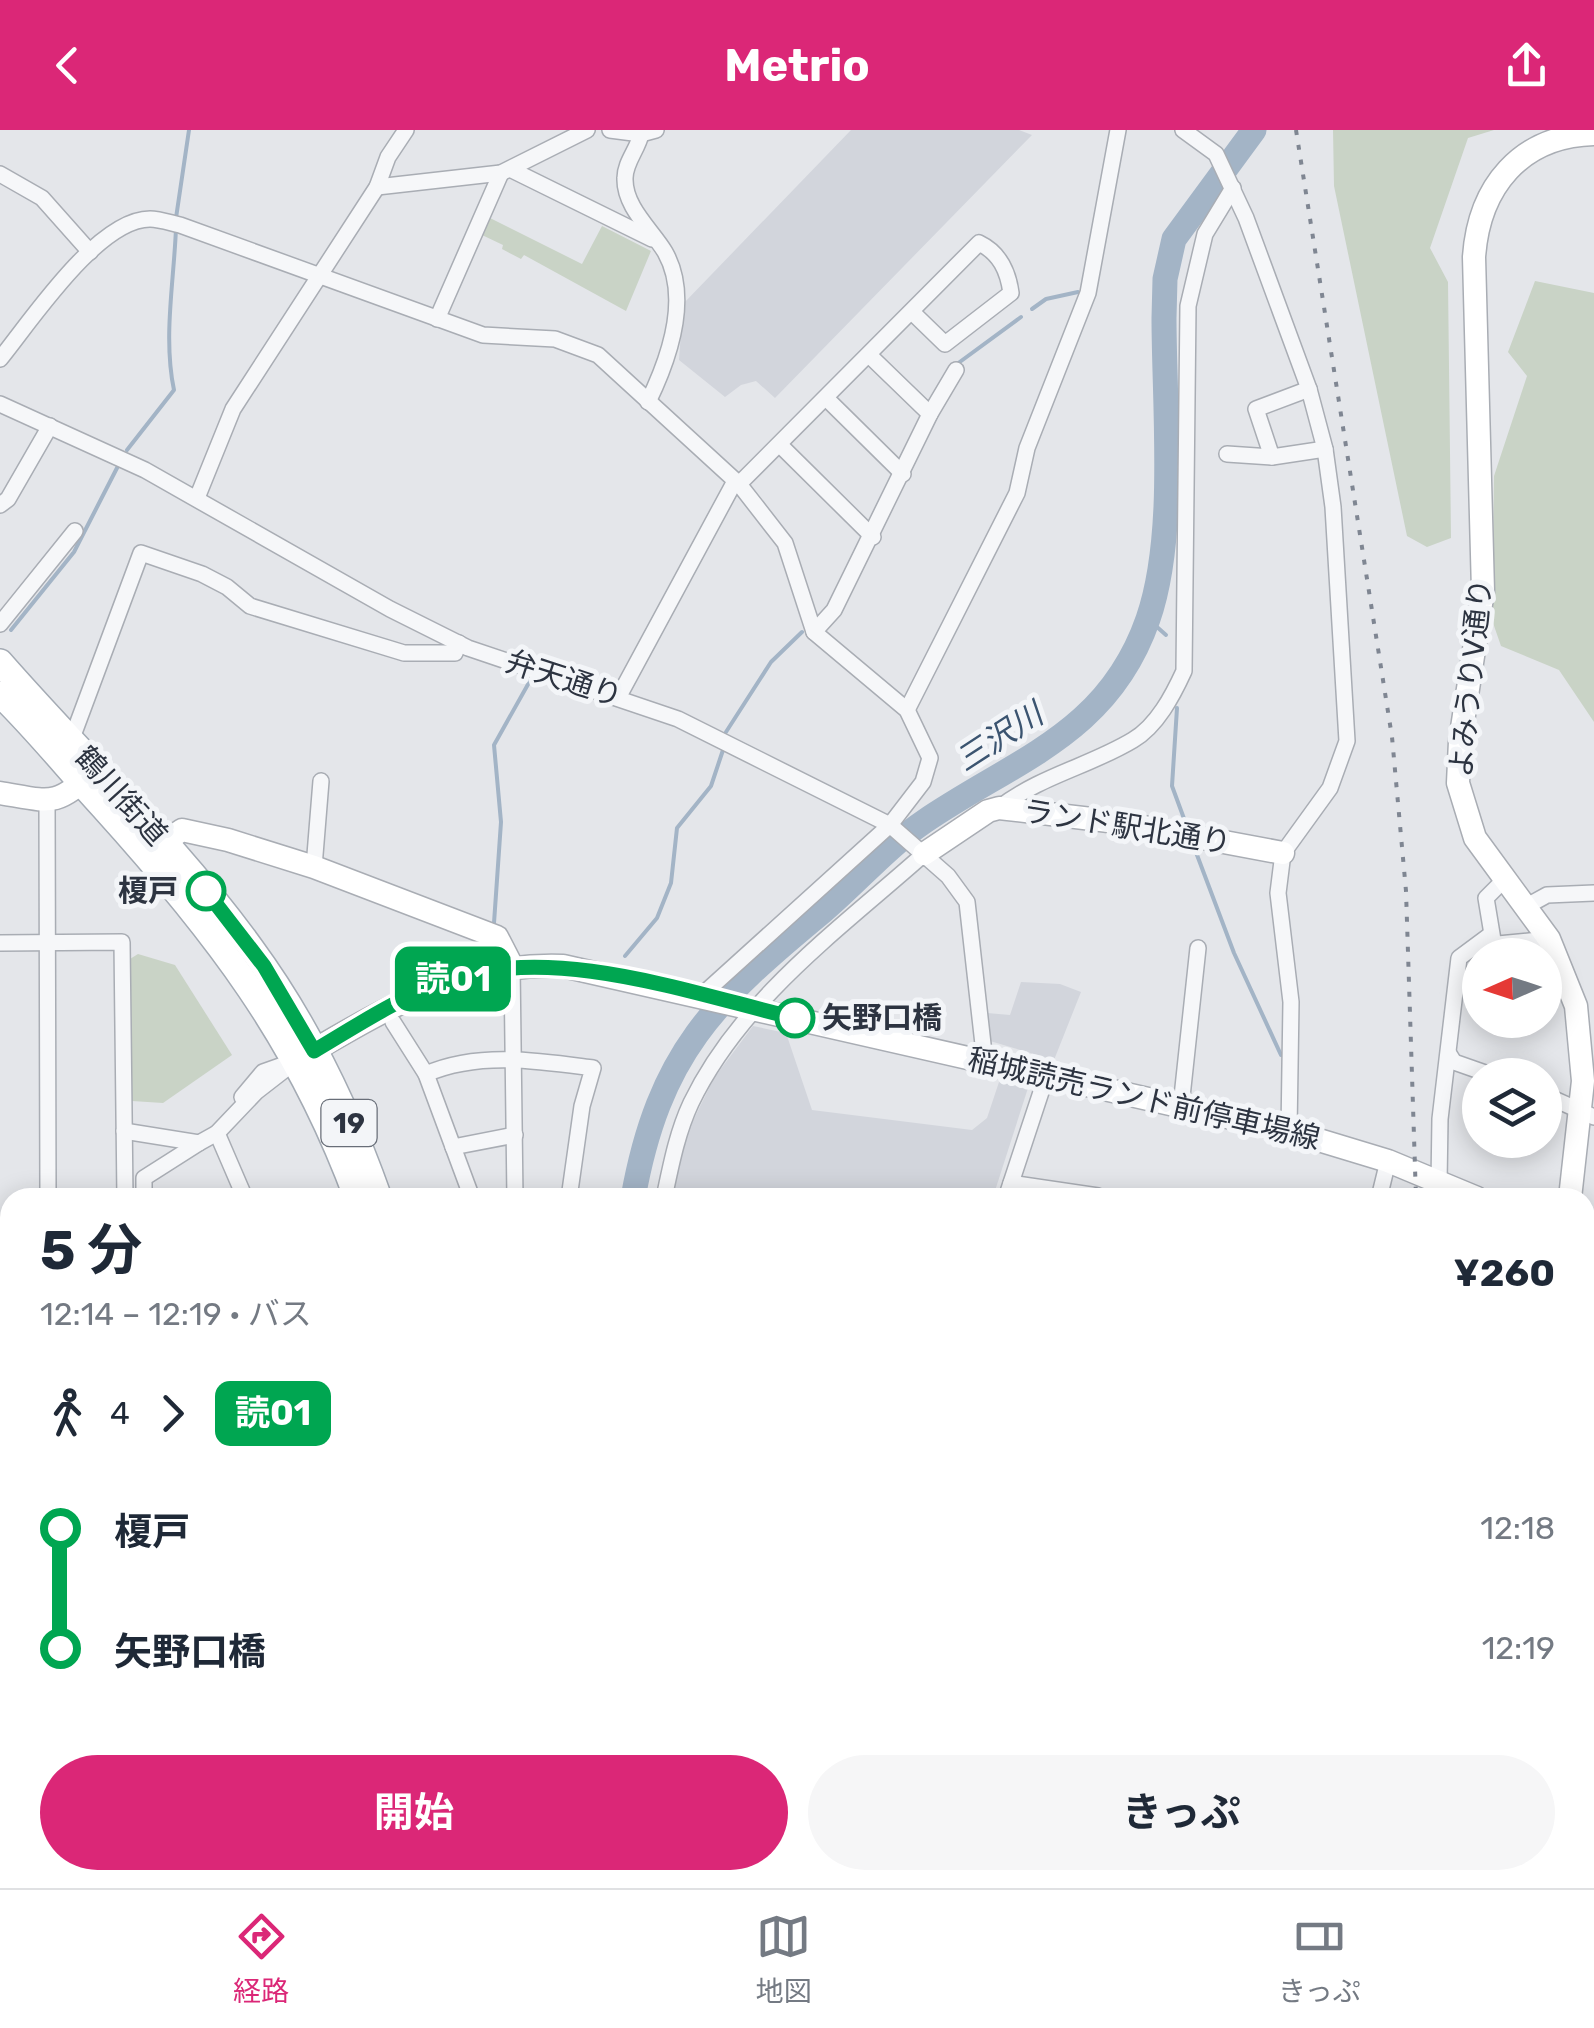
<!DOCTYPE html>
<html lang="ja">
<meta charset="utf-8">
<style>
body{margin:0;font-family:Rubik,"Noto Sans JP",sans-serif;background:#f6f6f7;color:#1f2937;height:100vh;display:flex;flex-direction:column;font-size:38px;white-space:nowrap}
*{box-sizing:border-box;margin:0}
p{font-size:32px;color:#747a83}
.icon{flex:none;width:55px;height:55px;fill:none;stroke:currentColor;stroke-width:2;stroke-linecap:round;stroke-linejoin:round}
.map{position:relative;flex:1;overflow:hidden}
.side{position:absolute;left:0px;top:1058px;width:1595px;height:702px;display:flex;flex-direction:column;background:#fff;border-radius:30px 30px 0 0;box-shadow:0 5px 25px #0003}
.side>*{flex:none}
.badge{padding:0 20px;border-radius:15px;font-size:35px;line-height:65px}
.needle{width:65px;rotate:267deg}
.buttons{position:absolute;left:1462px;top:808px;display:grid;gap:20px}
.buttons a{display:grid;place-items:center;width:100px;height:100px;border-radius:50%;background:#fff;box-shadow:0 5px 25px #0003;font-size:50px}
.map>.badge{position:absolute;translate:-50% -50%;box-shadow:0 0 0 5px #fff}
.legs{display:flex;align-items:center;gap:15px;height:110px;padding:0 40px;font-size:32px}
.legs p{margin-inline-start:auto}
.head{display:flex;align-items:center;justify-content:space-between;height:170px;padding:0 40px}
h1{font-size:55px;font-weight:700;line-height:75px}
.button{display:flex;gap:20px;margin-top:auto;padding:20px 40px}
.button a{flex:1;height:115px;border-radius:60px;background:#db2777;color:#fff;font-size:40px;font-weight:700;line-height:115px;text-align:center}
.button a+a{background:#f6f6f7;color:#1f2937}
ul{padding:0 40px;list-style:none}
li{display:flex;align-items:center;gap:35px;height:120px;font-size:38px}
li i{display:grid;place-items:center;width:15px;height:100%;margin:0 12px;background:currentColor}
li i::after{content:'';width:25px;height:25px;margin:-12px;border:8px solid;border-radius:50%;background:#fff}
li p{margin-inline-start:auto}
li:first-child i{background:linear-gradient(#0000 50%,currentColor 0)}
li:last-child i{background:linear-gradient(currentColor 50%,#0000 0)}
header{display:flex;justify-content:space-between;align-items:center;height:130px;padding:0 40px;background:#db2777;color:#fff;font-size:45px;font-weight:700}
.tab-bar{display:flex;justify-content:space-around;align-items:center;height:140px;border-top:2px solid #e0e1e3;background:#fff;font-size:28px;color:#747a83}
.tab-bar a{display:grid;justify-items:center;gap:5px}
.tab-bar .active{color:#db2777}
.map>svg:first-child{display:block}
</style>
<header><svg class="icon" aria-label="back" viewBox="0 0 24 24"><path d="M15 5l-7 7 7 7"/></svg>Metrio<svg class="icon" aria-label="share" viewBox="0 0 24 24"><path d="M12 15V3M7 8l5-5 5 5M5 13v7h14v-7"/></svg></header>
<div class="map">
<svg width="1594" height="1758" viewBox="0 0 1594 1758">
<rect width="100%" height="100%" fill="#e4e6ea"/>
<g fill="#d2d5dc">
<polygon points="851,0 1019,0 1032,5 775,268 756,251 741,255 725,267 679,230 683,174"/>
<polygon points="1021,852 1060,854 1081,862 1054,930 990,911 987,883 1010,885"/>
<polygon points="753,896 786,903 812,980 972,1000 987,988 999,952 1028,958 993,1067 670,1068 682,1013 714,948"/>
</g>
<g fill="#c9d3c6">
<polygon points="1333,0 1494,0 1468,8 1430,118 1448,152 1451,408 1427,417 1407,406 1334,56"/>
<polygon points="490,88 582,134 602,96 651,121 626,181 524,125 521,129 502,119 503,115 482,105"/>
<polygon points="1535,151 1594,163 1594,592 1559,540 1501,516 1492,490 1494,346 1527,246 1508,222"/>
<polygon points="138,824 175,835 232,925 163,973 132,971 130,829"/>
</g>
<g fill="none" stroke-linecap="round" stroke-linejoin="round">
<g stroke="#a3b4c6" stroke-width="4">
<polyline points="176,88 189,0"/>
<polyline points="1032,179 1046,169 1078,162"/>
<polyline points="957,234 1021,187"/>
<path d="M 127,320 L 174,260 C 163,208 174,151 176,98"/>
<polyline points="1148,489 1166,505"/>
<polyline points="11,500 74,422 118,336"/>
<polyline points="1177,578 1172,656 1186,694"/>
<polyline points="726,602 771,532 802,502"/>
<polyline points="1194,717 1234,823 1281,925"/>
<polyline points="494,793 501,692 494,615 531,549"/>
<polyline points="625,826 657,788 671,753 677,698 711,656 723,620"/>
<polyline points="1013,1758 1013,1750"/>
</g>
<g stroke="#a3b4c6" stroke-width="25">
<path d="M 633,1068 C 659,923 714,871 823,781 C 857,752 888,716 925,691 C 1016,629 1108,604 1148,489 C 1177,406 1164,277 1164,188 L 1165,149 L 1174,109 L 1254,0"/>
<polyline points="571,1758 571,1750"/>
</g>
<g stroke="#a9adb4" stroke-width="18">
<g id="street">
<polyline points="610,0 641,4 656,0"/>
<polyline points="1183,0 1216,24 1246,88 1309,259 1325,319 1333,377 1347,611 1330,658 1283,723 1278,763 1291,872 1289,1001"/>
<path d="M 641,4 C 638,19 625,32 625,48 C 624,77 652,100 665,122 C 691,168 669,229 648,272"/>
<polyline points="510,39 652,109"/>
<polyline points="0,44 42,68 90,122"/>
<polyline points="377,57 501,43 587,0"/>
<polyline points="437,189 501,43"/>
<polyline points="869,225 930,284"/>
<path d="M 0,229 C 31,191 98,89 150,89 C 159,89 171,93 180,95 L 483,205 L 555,209 L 598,225 L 739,354 L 785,413 L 814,502 L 907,580 L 930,628 L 923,652 L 890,695 L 701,866"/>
<polyline points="826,268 903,344"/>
<polyline points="0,274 145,340 390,479 468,518 678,589 890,695 948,746 967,772 985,932"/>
<polyline points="780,315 873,407"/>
<polyline points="1227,324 1272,327 1325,319"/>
<polyline points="1272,327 1256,279 1309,259"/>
<path d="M 739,354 L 979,113 C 1000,123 1008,141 1011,163 L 945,214 L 912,182"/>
<polyline points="197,368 233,279 377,57 388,27 406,0"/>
<polyline points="0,375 8,369 50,296"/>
<polyline points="0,494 75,401"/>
<polyline points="814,502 834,480 930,284 956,240"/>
<polyline points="619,566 735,351"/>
<polyline points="907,580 1017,363 1027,318 1088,163 1118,0"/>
<polyline points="71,611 141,423 202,444 227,457 250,476 404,523 455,523 459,513"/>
<polyline points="47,670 48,1068"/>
<path d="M 999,678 C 1040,646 1090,636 1133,610 C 1157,596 1173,565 1184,541 L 1188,176 L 1205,104 L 1233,58"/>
<polyline points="314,737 321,651"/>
<polyline points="1504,750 1486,768 1493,810 1498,814 1549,809"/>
<polyline points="1527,776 1547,765 1594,763"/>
<polyline points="0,813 122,812 125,1068"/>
<polyline points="512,836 515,1068"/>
<polyline points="393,892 426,944 472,1068"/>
<polyline points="1449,924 1454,932 1491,945"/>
<path d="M 426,944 C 479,921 539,931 593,938 L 582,976 L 569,1068"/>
<polyline points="1545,965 1594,987"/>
<polyline points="242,967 263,942 294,931"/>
<polyline points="1181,976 1198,818"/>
<polyline points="124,1001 199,1013 217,1003 256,962 296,931"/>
<polyline points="217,1003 245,1068"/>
<polyline points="453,1017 515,1005"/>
<polyline points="1011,1053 1098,1066"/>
<polyline points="1439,1053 1440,989 1459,828 1490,805"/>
<polyline points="144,1068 144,1048 199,1013"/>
<path d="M 664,1068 C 671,1035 677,1003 691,973 C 741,869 841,798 924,724"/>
<polyline points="1006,1068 1046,947"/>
<polyline points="1379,1068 1388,1031"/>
<polyline points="0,1134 10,1133"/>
<polyline points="0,1211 10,1211"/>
<polyline points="0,1481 10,1483"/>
<polyline points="1585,1580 1594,1551"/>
<polyline points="0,1673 10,1673"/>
<polyline points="541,1750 541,1758"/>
<polyline points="732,1750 733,1758"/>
<polyline points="839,1750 840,1758"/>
<polyline points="957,1750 959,1758"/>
<polyline points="48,1758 48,1750"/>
<polyline points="313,1758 313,1750"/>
<polyline points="596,1758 596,1750"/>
<polyline points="1144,1758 1147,1750"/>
<polyline points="1530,1758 1533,1750"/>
</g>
</g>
<g stroke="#a9adb4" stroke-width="25">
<g id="secondary">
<path d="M 0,663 C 53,672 54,677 95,641"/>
<polyline points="163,713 182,700 228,710 314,737 497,807 512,836"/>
<polyline points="924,724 988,681 999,678 1117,692 1283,723"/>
<path d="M 299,929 C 385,879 460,832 563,836 L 1289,1001 L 1388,1031 L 1477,1068"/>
<path d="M 1570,1068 L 1583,951 L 1576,876 L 1549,809 L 1475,708 L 1458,653 L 1460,611 L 1483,461 L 1474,127 C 1479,57 1520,6 1594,4"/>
<polyline points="1585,1105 1594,1108"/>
<polyline points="0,1402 10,1404"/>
<polyline points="131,1750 131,1758"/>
</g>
</g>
<g stroke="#a4abb4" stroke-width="28">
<g id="primary">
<path d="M 0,532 C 83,627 177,715 251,818 C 306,893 348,980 379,1068"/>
<path d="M 0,564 C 36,599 68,639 102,676 C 215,801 298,908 357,1068"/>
<polyline points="415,1750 415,1758"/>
<polyline points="435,1750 435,1758"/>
</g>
</g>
<use href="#street" stroke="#f6f7f9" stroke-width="15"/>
<use href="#secondary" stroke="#fff" stroke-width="22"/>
<use href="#primary" stroke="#fff" stroke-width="25"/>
<g stroke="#7f8692" stroke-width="4" stroke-dasharray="5 10" stroke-linecap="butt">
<polyline points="1296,0 1392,607 1406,761 1416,1068"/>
<polyline points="1434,1758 1435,1750"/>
</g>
</g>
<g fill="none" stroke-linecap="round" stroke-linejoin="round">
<g stroke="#fff" stroke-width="22">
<path id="line-1" d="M 206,761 L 264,836 L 314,921 C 358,895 401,866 450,850 C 554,814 690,863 795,888"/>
</g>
<use href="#line-1" stroke="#00a651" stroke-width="15"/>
</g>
<g fill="#fff" stroke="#00a651" stroke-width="5">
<circle cx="206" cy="761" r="18"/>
<circle cx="795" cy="888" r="18"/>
</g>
<g text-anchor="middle" stroke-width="10" stroke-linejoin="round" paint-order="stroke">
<rect fill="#f3f5f8" stroke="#686e78" stroke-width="2.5" x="321.5" y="970" width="55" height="46" rx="8"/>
<g font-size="28" font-weight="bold" fill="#2d3441">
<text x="349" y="1003">19</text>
</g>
<g font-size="30" fill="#2d3441" stroke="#f3f5f8">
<text transform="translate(1471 548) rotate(-84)" y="10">よみうりV通り</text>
<text transform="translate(564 549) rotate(18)" y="10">弁天通り</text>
<text transform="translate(121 666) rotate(48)" y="10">鶴川街道</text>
<text transform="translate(1127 697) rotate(9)" y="10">ランド駅北通り</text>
<text transform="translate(1144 969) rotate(13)" y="10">稲城読売ランド前停車場線</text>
</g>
<g font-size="30" font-weight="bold" fill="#2d3441" stroke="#f3f5f8" text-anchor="end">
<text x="178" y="771">榎戸</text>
<text x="822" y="898" text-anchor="start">矢野口橋</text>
</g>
<g font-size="32" font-style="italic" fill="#3b5470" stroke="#f3f5f8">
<text transform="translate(999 607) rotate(-33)" y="11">三沢川</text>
</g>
</g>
</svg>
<div class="buttons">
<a><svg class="needle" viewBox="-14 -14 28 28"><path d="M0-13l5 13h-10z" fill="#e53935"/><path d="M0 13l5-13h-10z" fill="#747a83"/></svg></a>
<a><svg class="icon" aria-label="layers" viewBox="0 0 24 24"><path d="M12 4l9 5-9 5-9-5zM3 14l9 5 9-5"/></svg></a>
</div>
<b class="badge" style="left:453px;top:849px;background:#00a651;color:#fff">読01</b>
<section class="side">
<div class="head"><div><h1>5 分</h1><p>12:14 – 12:19 · バス</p></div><b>¥260</b></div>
<div class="legs"><svg class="icon" aria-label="walk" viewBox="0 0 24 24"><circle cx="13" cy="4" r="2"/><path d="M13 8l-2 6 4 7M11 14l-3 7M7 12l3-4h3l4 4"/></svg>4<svg class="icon" aria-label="forward" viewBox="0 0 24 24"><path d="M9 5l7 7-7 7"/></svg><b class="badge" style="background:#00a651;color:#fff">読01</b></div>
<ul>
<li><i style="color:#00a651"></i><b>榎戸</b><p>12:18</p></li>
<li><i style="color:#00a651"></i><b>矢野口橋</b><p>12:19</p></li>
</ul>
<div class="button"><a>開始</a><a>きっぷ</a></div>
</section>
</div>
<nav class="tab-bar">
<a class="active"><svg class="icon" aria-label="directions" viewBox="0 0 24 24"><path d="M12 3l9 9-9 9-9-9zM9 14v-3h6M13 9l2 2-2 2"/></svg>経路</a>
<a><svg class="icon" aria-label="map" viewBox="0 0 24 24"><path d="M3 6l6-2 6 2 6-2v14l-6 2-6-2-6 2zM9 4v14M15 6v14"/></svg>地図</a>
<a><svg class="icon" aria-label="tickets" viewBox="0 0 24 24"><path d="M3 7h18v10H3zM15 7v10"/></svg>きっぷ</a>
</nav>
